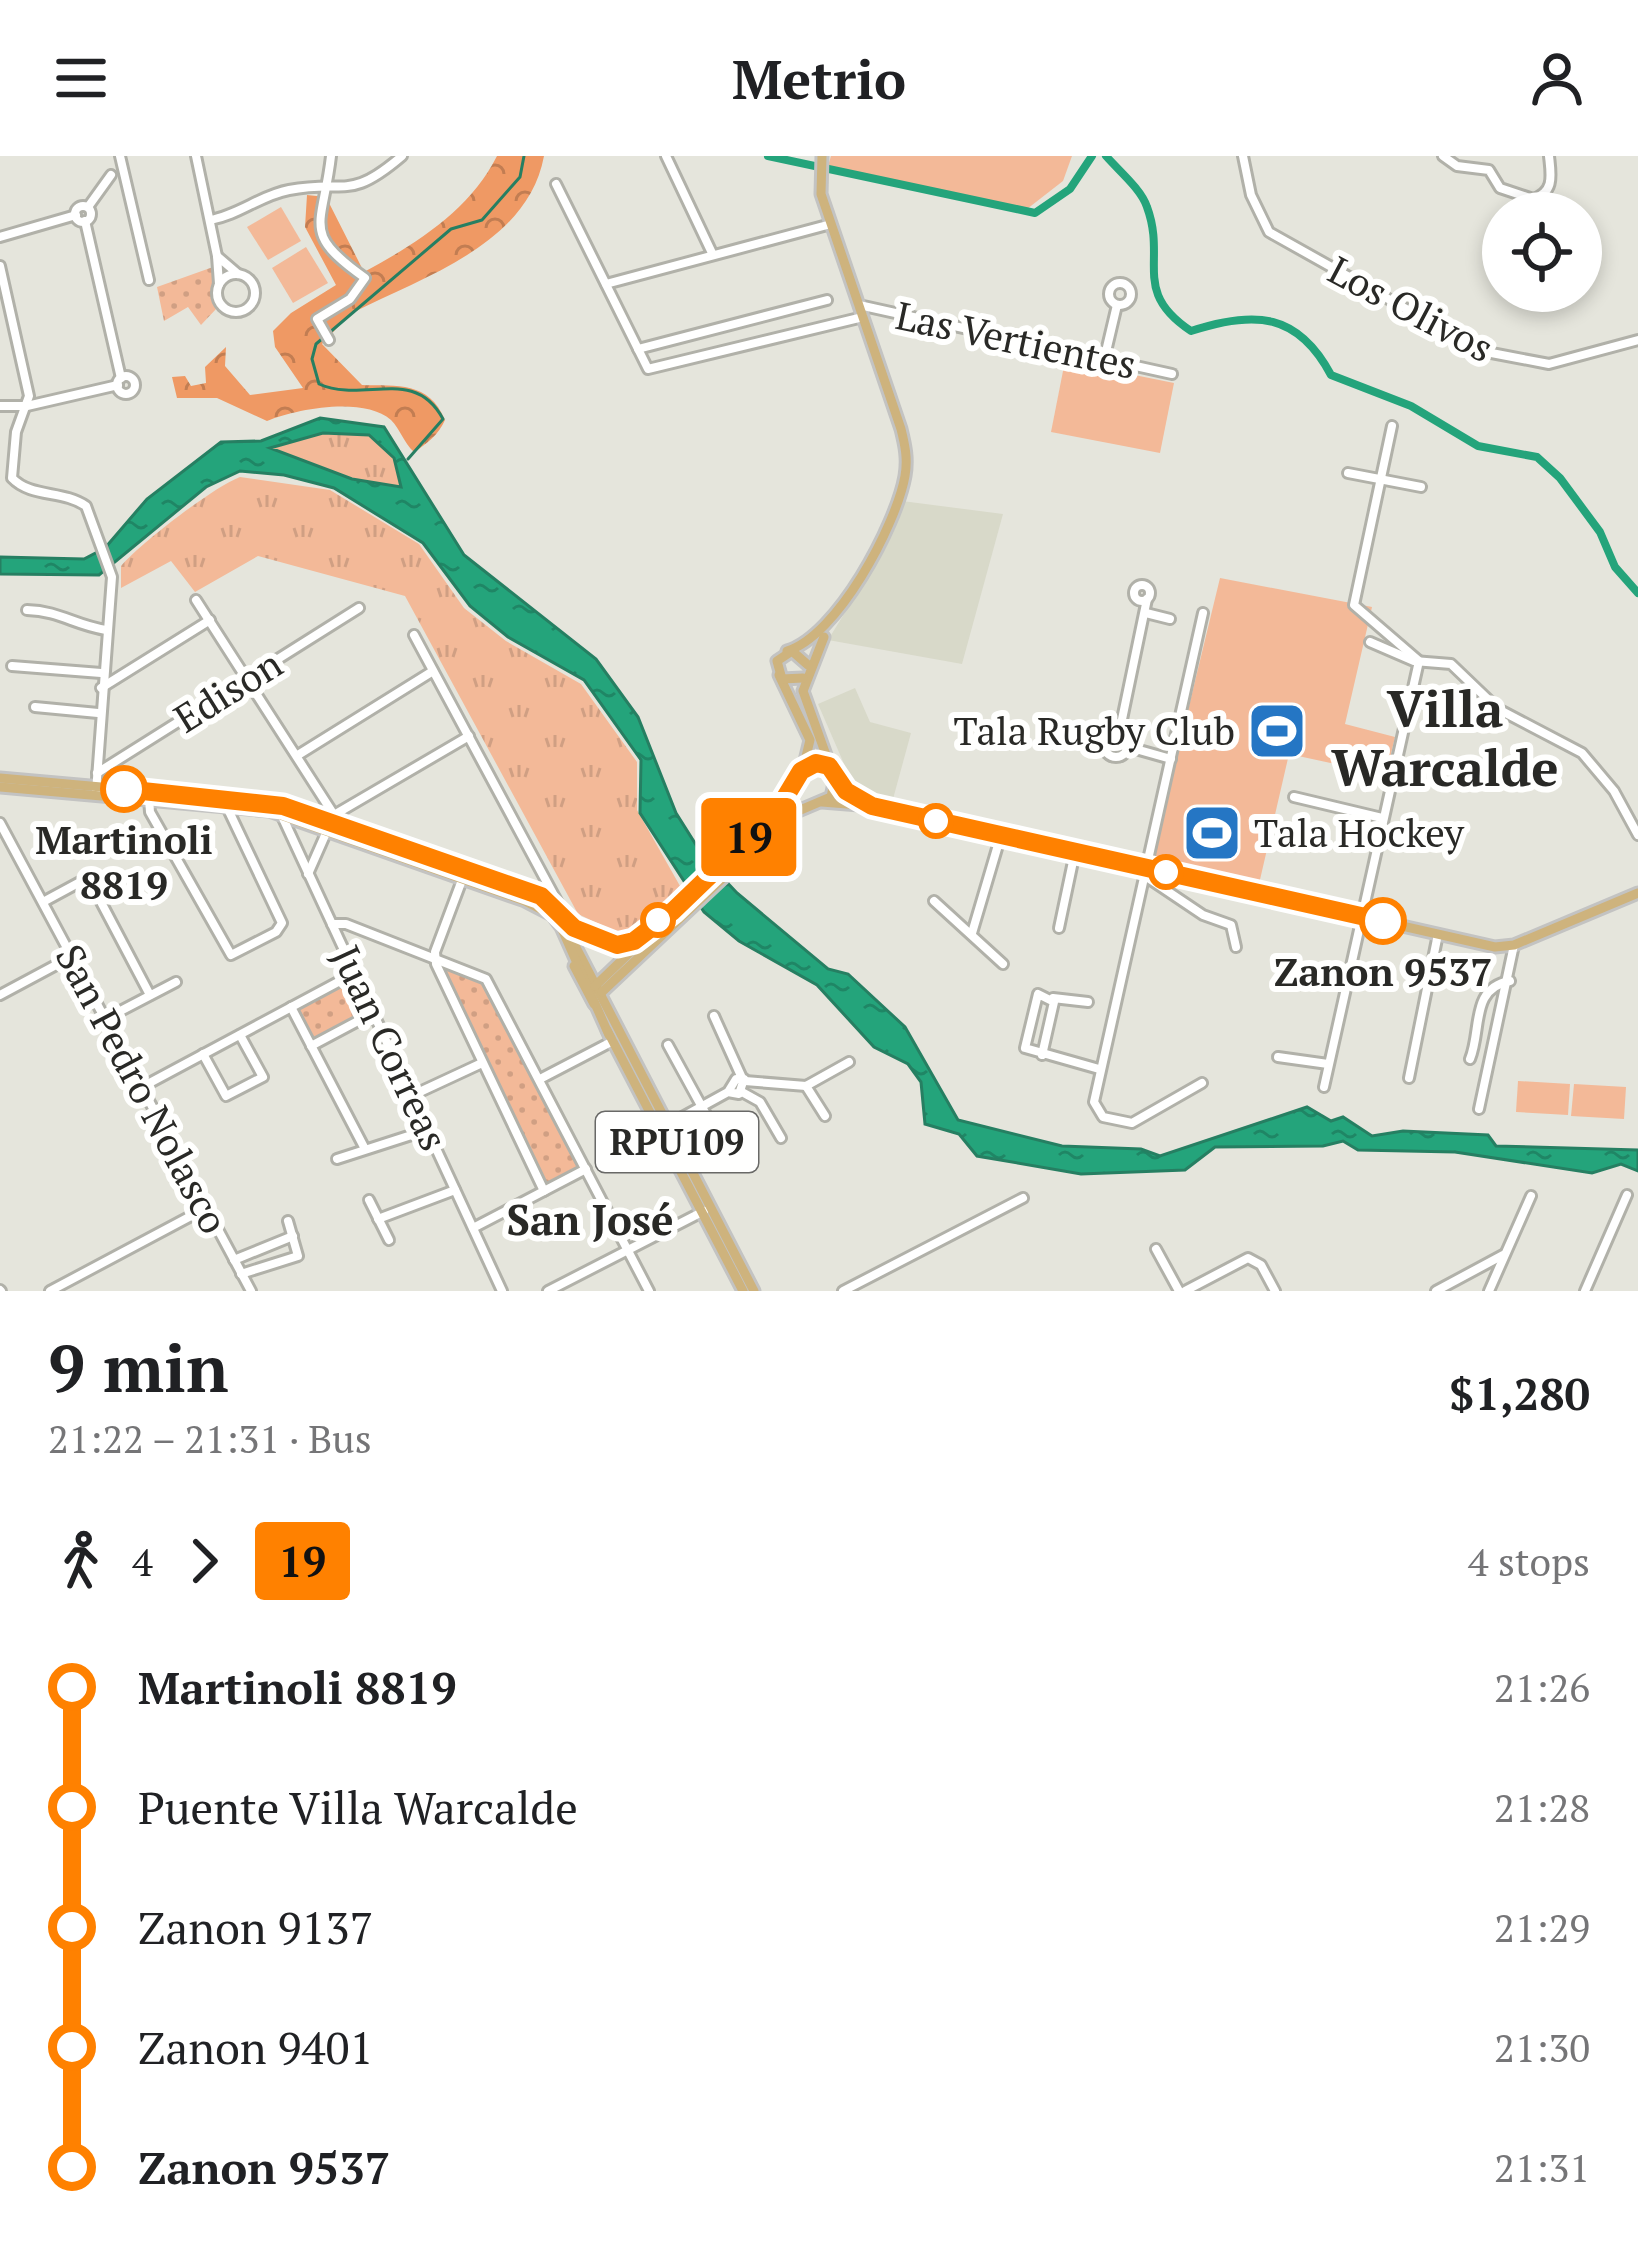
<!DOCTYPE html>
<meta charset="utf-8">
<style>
body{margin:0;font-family:"PT Serif",serif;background:#f6f6f6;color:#202124;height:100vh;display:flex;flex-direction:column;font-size:45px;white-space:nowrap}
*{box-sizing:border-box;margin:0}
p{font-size:39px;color:#757577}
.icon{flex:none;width:66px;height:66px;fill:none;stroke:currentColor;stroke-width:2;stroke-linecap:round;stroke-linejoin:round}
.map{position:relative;height:1135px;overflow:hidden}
.panel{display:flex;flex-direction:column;background:#fff;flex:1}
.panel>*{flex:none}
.badge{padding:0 24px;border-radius:9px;font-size:42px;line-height:78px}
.fabs{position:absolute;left:1482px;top:36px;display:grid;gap:24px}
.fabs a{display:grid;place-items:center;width:120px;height:120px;border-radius:50%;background:#fff;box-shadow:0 6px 18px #0003;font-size:60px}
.map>.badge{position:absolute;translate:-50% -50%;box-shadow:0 0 0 6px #fff}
.legs{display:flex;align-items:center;gap:18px;height:132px;padding:0 48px;font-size:39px}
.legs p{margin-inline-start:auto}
.head{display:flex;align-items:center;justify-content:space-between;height:204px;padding:0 48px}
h1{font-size:66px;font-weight:700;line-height:90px}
ul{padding:0 48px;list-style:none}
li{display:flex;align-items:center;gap:42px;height:120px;font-size:45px}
li i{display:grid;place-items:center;width:18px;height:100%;margin:0 15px;background:currentColor}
li i::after{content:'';width:30px;height:30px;margin:-15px;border:9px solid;border-radius:50%;background:#fff}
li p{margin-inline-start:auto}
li:first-child i{background:linear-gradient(#0000 50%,currentColor 0)}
li:last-child i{background:linear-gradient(currentColor 50%,#0000 0)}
header{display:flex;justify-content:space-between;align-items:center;height:156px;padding:0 48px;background:#fff;font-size:54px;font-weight:700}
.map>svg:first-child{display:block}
</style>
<header><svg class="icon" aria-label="menu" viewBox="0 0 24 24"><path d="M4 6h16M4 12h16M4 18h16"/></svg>Metrio<svg class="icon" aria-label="person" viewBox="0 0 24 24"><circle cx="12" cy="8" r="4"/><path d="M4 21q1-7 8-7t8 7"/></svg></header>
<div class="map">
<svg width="1638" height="1135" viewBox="0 0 1638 1135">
<defs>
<pattern id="grass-tufts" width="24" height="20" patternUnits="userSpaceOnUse" patternTransform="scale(3)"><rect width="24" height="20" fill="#f3b998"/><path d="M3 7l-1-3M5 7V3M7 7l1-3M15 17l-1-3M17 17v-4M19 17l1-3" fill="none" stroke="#d09f83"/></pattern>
<pattern id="forest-crowns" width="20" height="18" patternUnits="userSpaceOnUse" patternTransform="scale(3)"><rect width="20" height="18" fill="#ef9964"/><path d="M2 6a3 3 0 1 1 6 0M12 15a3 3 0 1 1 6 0" fill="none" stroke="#c27d52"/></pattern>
<pattern id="park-dots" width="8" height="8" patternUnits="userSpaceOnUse" patternTransform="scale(3)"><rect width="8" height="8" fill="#f3b998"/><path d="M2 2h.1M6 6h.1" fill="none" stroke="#d09f83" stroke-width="1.8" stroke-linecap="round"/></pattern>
<pattern id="water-ripples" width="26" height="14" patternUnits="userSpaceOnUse" patternTransform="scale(3)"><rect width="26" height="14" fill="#24a47b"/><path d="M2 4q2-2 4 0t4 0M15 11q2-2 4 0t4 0" fill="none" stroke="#1f8665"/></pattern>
</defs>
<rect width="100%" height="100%" fill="#e5e5dc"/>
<g fill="#d8d9c9">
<polygon points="902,345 1003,358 962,508 828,484 873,411"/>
<polygon points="855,532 870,566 911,577 893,643 855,633 818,548"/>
</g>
<g fill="url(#grass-tufts)">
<polygon points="323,277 370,279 394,302 401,332 352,323 268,292"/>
<path d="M 240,321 L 330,334 L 419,388 L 464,452 L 506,485 L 581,528 L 637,606 L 637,654 L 680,730 L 647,762 L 620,778 L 578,758 L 405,440 L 258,400 L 195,436 L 171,405 L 121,432 L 121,410 C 142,386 212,332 240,321 Z"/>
</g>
<path fill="url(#forest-crowns)" d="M 497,0 L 544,0 C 528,88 423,121 356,155 C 344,161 332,179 322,188 L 362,229 C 397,230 429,225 445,264 C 439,278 427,288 414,296 C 404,287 400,273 391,264 C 364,240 296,253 267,265 L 217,242 L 177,242 L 172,221 L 185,220 L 191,230 L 206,227 L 205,211 L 226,191 L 225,210 L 250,239 L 303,232 L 275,191 L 273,175 L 291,157 L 336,129 L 305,71 L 307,39 L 326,41 L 364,116 C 416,88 470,54 497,0 Z"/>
<g fill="url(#park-dots)">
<polygon points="213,111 217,152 201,169 188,151 164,165 157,131"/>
<polygon points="443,809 487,831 579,1010 546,1029"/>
<polygon points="351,823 366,856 315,884 297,851"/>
</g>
<g fill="#f3b998">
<polygon points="831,0 1072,0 1063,25 1027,53 828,10"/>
<polygon points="281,51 301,85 268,104 247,71"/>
<polygon points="306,91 328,127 293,147 272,112"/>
<polygon points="1065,205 1174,227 1160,297 1051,276"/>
<polygon points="1220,422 1372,451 1345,568 1395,581 1386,619 1289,598 1259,728 1152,703"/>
<polygon points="1518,925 1570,928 1568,959 1516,956"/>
<polygon points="1574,928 1626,931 1624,963 1571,960"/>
</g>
<path fill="url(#water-ripples)" stroke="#267f62" stroke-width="3" fill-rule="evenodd" d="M 320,262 L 384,271 L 464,399 L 596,503 L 638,561 L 676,657 L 705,703 L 737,737 L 828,813 L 848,818 L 905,871 L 958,964 L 1062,990 L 1141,993 L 1160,1000 L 1307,951 L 1331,965 L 1343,961 L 1372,980 L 1403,975 L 1488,979 L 1496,990 L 1638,994 L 1638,1015 L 1621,1008 L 1592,1017 L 1455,996 L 1358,994 L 1343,985 L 1323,990 L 1215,991 L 1185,1014 L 1081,1018 L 977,1000 L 959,978 L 925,968 L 921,926 L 908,908 L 874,891 L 817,829 L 739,785 L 704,756 L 640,657 L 641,604 L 584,524 L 508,481 L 470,450 L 423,387 L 334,332 L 284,319 L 240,315 L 206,331 L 99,419 L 0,418 L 0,401 L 84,403 L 105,392 L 147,343 L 221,286 L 261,285 ZM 323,277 L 369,279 L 394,302 L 401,331 L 352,323 L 270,292 Z"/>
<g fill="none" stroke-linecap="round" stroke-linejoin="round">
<path stroke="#267f62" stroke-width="3" d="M 408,303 L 443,263 C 414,209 364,248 319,228 L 312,203 L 316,188 L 451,73 L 482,64 L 520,21 L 524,0"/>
<g stroke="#24a47b" stroke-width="8">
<polyline points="768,0 1035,57 1070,33 1092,0"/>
<path d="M 1106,0 C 1119,15 1141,33 1147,51 C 1167,105 1131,135 1191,175 C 1255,154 1298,157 1331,219 L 1411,250 L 1478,290 L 1537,301 L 1560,322 L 1600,376 L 1615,411 L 1638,437"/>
</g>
<g stroke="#b1b1a9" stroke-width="14">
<g id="minor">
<polyline points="120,0 149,124"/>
<polyline points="196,0 217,100"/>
<polyline points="666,0 712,97"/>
<polyline points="1243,0 1251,39 1269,76 1481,195 1549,208 1638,184"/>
<path d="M 1443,0 L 1457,10 L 1489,14 L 1500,32 L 1533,43 C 1555,36 1551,19 1549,0"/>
<polyline points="556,28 648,213 863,161"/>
<circle cx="83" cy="58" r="8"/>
<polyline points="88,51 111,19"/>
<path d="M 210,64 C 239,59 261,39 289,34 C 347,23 348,46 402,0"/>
<polyline points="85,65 121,222"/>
<polyline points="0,81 76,59"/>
<path d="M 0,110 L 29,240 L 16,276 L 12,322 C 31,342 63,334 86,350 L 112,421 L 96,636"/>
<circle cx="236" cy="137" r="19"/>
<circle cx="1120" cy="138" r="11"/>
<polyline points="219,128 217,100 238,118"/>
<polyline points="606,128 831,68"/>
<polyline points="859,149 1172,218"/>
<path d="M 329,184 L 317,163 L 350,143 L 365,122 C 300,76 323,71 331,0"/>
<polyline points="638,193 827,144"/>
<polyline points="1104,204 1117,149"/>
<circle cx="126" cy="229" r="9"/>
<polyline points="0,250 27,250 118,229"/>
<polyline points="1348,317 1421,331"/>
<circle cx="1142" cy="437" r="8"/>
<polyline points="196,444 334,659"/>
<path d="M 27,454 C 60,455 74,469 106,474"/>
<polyline points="1146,457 1170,463"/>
<polyline points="414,479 558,747"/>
<polyline points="1370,486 1414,505 1451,508 1498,553 1582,597 1614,635 1638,679"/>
<polyline points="12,510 101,517"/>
<polyline points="101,532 210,464"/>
<polyline points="35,551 98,557"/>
<polyline points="1120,573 1147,443"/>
<circle cx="1116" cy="589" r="12"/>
<polyline points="1125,590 1171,603"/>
<polyline points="298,599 433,515"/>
<polyline points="97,617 359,452"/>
<polyline points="1294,641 1382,662"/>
<polyline points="149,643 150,656 231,799 276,776 282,767 225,647"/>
<polyline points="281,658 502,1135"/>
<polyline points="0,667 251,1135"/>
<polyline points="308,718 334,659 469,580"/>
<polyline points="1145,720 1203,759 1231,769 1236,791"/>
<polyline points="462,724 435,796 436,808 544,1035"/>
<polyline points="934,745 1003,808"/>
<polyline points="43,746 80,726 92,729 150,839"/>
<polyline points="332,768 346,768 486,823 649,1135"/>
<polyline points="1059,772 1075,696"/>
<polyline points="972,777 1001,679"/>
<polyline points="0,839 71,801"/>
<polyline points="1053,842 1088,846"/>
<polyline points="291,851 365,993"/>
<polyline points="714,860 742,922"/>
<polyline points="105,863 176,826"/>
<polyline points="668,889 731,1004"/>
<polyline points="311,890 373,857"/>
<polyline points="203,898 226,940 263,921 240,879"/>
<polyline points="1042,899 1054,846 1038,838 1025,892 1099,913"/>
<polyline points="1278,901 1328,908"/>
<path d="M 1470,903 C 1482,874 1470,832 1510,825"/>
<polyline points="1409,922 1438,778"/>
<polyline points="540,923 613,885"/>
<polyline points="745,925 806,930 849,906"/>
<polyline points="1202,927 1132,967 1103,961 1094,946 1203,457"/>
<polyline points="806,930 825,960"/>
<polyline points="142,931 355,817"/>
<polyline points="1324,931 1419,505 1354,449 1392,270"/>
<polyline points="742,936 760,946 781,982"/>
<polyline points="411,940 482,907"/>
<polyline points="1479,953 1514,789"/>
<polyline points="668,969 728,936 739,938 744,923 736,923 728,936"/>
<polyline points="337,1003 427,974"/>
<polyline points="369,1044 389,1084"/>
<polyline points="378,1063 455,1034"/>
<polyline points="473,1072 586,1013"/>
<polyline points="1156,1093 1179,1135"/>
<polyline points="234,1104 293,1080"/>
<polyline points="241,1118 298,1100 288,1065"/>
<polyline points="0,1134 1,1135"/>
<polyline points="50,1135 206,1052"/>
<polyline points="548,1135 704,1055"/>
<polyline points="843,1135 1023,1042"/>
<polyline points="1185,1135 1248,1102 1261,1109 1275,1135"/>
<polyline points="1436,1135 1503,1099"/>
<polyline points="1489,1135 1531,1040"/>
<polyline points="1585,1135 1627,1039"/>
</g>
</g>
<g stroke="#c3c3c2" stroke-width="15">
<g id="major">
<polyline points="824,481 803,535 830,610"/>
<path d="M 787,495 C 837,480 896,370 905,320 C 908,303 905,289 901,273 L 821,38 L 822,0"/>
<polyline points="779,519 810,584 803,613"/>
<polyline points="803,522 782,523 777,505 792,495 808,509"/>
<polyline points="0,622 269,646 552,745 754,1135"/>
<polyline points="839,625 867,648"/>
<polyline points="0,631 269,655 525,745 552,759 561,771 609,879"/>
<polyline points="822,646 872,650 1495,791 1514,789 1638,737"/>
<polyline points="569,767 610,788 640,780"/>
<polyline points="574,810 594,848"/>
<polyline points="595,830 777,655 801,615 816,607 832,613"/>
<polyline points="602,836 791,658 831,641 836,618"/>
<polyline points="607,874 743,1135"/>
</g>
</g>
<use href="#minor" stroke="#fff" stroke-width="8"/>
<use href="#major" stroke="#ceb37d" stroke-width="9"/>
</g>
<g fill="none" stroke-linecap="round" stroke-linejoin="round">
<g stroke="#fff" stroke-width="27">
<polyline id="line-1" points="124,633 283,650 541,740 574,772 617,789 634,785 673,755 777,655 801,615 816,607 829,610 846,635 872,650 1383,765"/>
</g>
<use href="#line-1" stroke="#ff8100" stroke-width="18"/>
</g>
<defs>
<g id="stadium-square" transform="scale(3)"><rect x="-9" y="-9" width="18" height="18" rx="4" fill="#2576c4" stroke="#fffffe"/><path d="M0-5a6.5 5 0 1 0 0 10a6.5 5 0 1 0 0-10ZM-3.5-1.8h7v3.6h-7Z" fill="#fff"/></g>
</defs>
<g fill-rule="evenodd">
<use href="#stadium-square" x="1277" y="575"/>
<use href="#stadium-square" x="1212" y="677"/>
</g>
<g fill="#fff" stroke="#ff8100" stroke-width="6">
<circle cx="124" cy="633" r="21"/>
<circle cx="936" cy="665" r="15"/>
<circle cx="1166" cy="716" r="15"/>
<circle cx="658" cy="764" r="15"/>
<circle cx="1383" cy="765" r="21"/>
</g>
<g text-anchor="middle" stroke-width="12" stroke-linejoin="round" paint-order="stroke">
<rect fill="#fffffe" stroke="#696967" stroke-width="3" x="596" y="956" width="162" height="60" rx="9"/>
<g font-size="36" font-weight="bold" fill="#292926">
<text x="677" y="999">RPU109</text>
</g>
<g font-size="39" fill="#292926" stroke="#fffffe">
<text transform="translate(1411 153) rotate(28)" y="14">Los Olivos</text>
<text transform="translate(1016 184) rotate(12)" y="14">Las Vertientes</text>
<text transform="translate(228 535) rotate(-32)" y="14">Edison</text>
<text transform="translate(390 892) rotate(65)" y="14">Juan Correas</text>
<text transform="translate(142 933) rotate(62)" y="14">San Pedro Nolasco</text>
</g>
<g font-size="39" fill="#292926" stroke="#fffffe" text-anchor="end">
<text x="1235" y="589">Tala Rugby Club</text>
<text x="1254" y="691" text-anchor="start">Tala Hockey</text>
</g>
<g font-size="39" font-weight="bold" fill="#292926" stroke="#fffffe">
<text x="124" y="698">Martinoli<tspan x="124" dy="45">8819</tspan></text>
<text x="1383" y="830">Zanon 9537</text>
</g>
<g font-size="42" font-weight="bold" fill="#292926" stroke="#fffffe">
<text x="590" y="1079">San José</text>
</g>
<g font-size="51" font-weight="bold" fill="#292926" stroke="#fffffe">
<text x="1445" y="571">Villa<tspan x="1445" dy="59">Warcalde</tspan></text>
</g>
</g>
</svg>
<div class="fabs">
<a><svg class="icon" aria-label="locate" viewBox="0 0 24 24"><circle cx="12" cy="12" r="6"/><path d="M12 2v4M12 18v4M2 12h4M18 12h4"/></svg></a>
</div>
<b class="badge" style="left:749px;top:681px;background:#ff8100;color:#111">19</b>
</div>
<section class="panel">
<div class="head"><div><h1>9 min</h1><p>21:22 – 21:31 · Bus</p></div><b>$1,280</b></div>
<div class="legs"><svg class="icon" aria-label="walk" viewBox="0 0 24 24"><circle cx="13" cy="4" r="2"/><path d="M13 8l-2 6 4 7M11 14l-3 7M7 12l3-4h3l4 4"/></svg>4<svg class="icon" aria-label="forward" viewBox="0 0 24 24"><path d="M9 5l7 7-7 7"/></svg><b class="badge" style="background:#ff8100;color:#111">19</b><p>4 stops</p></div>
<ul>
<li><i style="color:#ff8100"></i><b>Martinoli 8819</b><p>21:26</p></li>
<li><i style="color:#ff8100"></i><span>Puente Villa Warcalde</span><p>21:28</p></li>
<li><i style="color:#ff8100"></i><span>Zanon 9137</span><p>21:29</p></li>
<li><i style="color:#ff8100"></i><span>Zanon 9401</span><p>21:30</p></li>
<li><i style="color:#ff8100"></i><b>Zanon 9537</b><p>21:31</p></li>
</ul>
</section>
